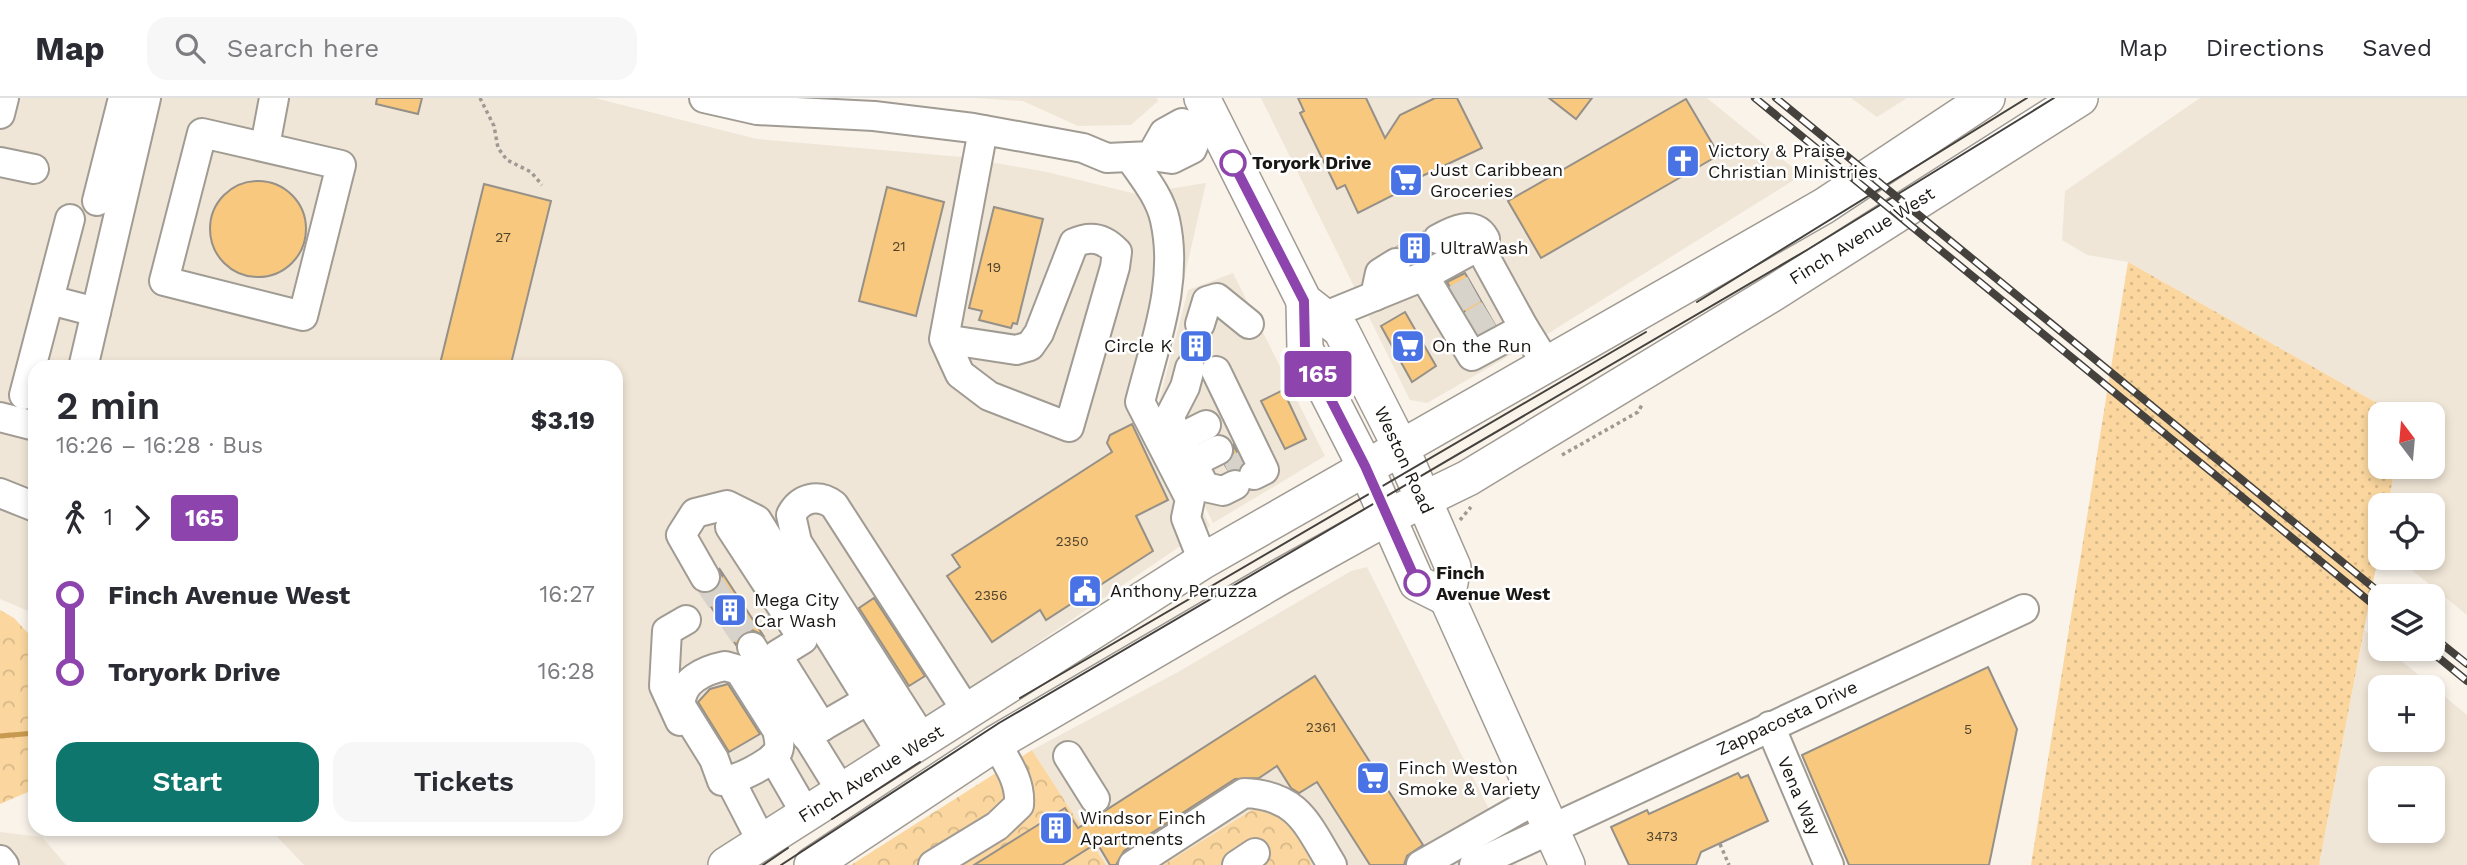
<!DOCTYPE html>
<meta charset="utf-8">
<style>
body{margin:0;font-family:"Work Sans",sans-serif;background:#f7f7f7;color:#2b2b33;height:100vh;display:flex;flex-direction:column;font-size:26px;white-space:nowrap}
*{box-sizing:border-box;margin:0}
p{font-size:23px;color:#7c7c81}
.icon{flex:none;width:38px;height:38px;fill:none;stroke:currentColor;stroke-width:2;stroke-linecap:round;stroke-linejoin:round}
.map{position:relative;flex:1;overflow:hidden}
.drawer{position:absolute;left:28px;top:262px;width:595px;height:476px;display:flex;flex-direction:column;background:#fff;border-radius:21px;box-shadow:0 4px 10px #0003}
.drawer>*{flex:none}
.badge{padding:0 14px;border-radius:5px;font-size:24px;line-height:46px}
.needle{width:46px;rotate:344deg}
.fabs{position:absolute;left:2368px;top:304px;display:grid;gap:14px}
.fabs a{display:grid;place-items:center;width:77px;height:77px;border-radius:14px;background:#fff;box-shadow:0 4px 10px #0003;font-size:35px}
.map>.badge{position:absolute;translate:-50% -50%;box-shadow:0 0 0 4px #fff}
.legs{display:flex;align-items:center;gap:10px;height:77px;padding:0 28px;font-size:23px}
.legs p{margin-inline-start:auto}
.headline{display:flex;align-items:center;justify-content:space-between;height:119px;padding:0 28px}
h1{font-size:38px;font-weight:600;line-height:52px}
.action{display:flex;gap:14px;margin-top:auto;padding:14px 28px}
.action a{flex:1;height:80px;border-radius:21px;background:#0f766e;color:#fff;font-size:28px;font-weight:600;line-height:80px;text-align:center}
.action a+a{background:#f7f7f7;color:#2b2b33}
ul{padding:0 28px;list-style:none}
li{display:flex;align-items:center;gap:24px;height:77px;font-size:26px}
li i{display:grid;place-items:center;width:10px;height:100%;margin:0 9px;background:currentColor}
li i::after{content:'';width:18px;height:18px;margin:-9px;border:5px solid;border-radius:50%;background:#fff}
li p{margin-inline-start:auto}
li:first-child i{background:linear-gradient(#0000 50%,currentColor 0)}
li:last-child i{background:linear-gradient(currentColor 50%,#0000 0)}
header{display:flex;align-items:center;gap:42px;box-sizing:border-box;height:98px;padding:0 35px;background:#fff;border-bottom:2px solid #e1e1e2}
header strong{font-size:33px}
nav{display:flex;gap:38px;margin-inline-start:auto;font-size:24px}
.search{width:490px;height:63px;background:#f7f7f7;display:flex;align-items:center;gap:18px;box-sizing:border-box;padding:0 24px;border-radius:21px;color:#7c7c81;font-size:26px}
.map>svg:first-child{display:block}
</style>
<header>
<strong>Map</strong>
<div class="search"><svg class="icon" aria-label="search" viewBox="0 0 24 24"><circle cx="10" cy="10" r="6"/><path d="M15 15l6 6"/></svg>Search here</div>
<nav><a>Map</a><a>Directions</a><a>Saved</a></nav>
</header>
<div class="map">
<svg width="2467" height="767" viewBox="0 0 2467 767">
<defs>
<pattern id="grass-dots" width="8" height="8" patternUnits="userSpaceOnUse" patternTransform="scale(1.75)"><rect width="8" height="8" fill="#fbd79f"/><path d="M2 2h.1M6 6h.1" fill="none" stroke="#d7b888" stroke-width="1.8" stroke-linecap="round"/></pattern>
<pattern id="forest-crowns" width="20" height="18" patternUnits="userSpaceOnUse" patternTransform="scale(1.75)"><rect width="20" height="18" fill="#fbd79f"/><path d="M2 6a3 3 0 1 1 6 0M12 15a3 3 0 1 1 6 0" fill="none" stroke="#d7b888"/></pattern>
</defs>
<rect width="100%" height="100%" fill="#f9f3ea"/>
<g fill="#f0e6d7" fill-rule="evenodd">
<polygon points="0,0 595,0 757,41 962,59 1047,74 1136,96 1206,85 1154,312 1210,428 710,767 304,767 271,732 616,732 616,270 35,270 35,516 0,501"/>
<polygon points="975,0 1157,0 1158,3 1131,27 1078,28 1023,3"/>
<polygon points="1261,0 1707,0 1802,77 1549,235 1427,305 1410,302"/>
<polygon points="1851,0 1907,0 1877,19"/>
<polygon points="2200,0 2467,0 2467,517 2397,460 2432,460 2432,408 2388,408 2395,369 2432,369 2432,317 2398,317 2128,164 2087,157 2062,142 2065,93"/>
<polygon points="1233,175 1325,358 1213,425 1157,311 1188,192"/>
<polygon points="1367,469 1517,767 1312,767 1280,694 1163,767 1106,767 1032,652 1178,574 1351,473"/>
<path d="M 2364,532 L 2380,545 L 2380,551 L 2387,551 L 2467,617 L 2467,767 L 2319,767 ZM 2380,590 L 2432,590 L 2432,642 L 2380,642 ZM 2380,681 L 2432,681 L 2432,733 L 2380,733 Z"/>
<polygon points="0,734 42,739 66,767 0,767"/>
</g>
<polygon fill="url(#grass-dots)" points="2128,164 2398,317 2380,317 2380,369 2395,369 2388,408 2380,408 2380,448 2319,767 2031,767"/>
<g fill="url(#forest-crowns)">
<polygon points="0,512 14,520 35,543 35,691 0,706"/>
<polygon points="1032,652 1106,767 851,767"/>
<polygon points="1281,694 1312,767 1163,767"/>
</g>
<g fill="none" stroke-linecap="round" stroke-linejoin="round">
<polyline stroke="#c79a4f" stroke-width="5" points="0,638 35,635"/>
</g>
<g fill="#f7c87d" stroke="#959088" stroke-width="2">
<polygon points="377,0 422,0 418,16 376,6"/>
<polygon points="1298,0 1366,0 1385,40 1400,17 1435,0 1457,0 1482,50 1420,79 1419,84 1358,115 1345,87 1337,91 1300,15 1304,13"/>
<polygon points="1549,0 1592,0 1576,21"/>
<polygon points="1686,1 1719,57 1541,160 1508,103"/>
<circle cx="258" cy="131" r="48"/>
<polygon points="484,86 551,103 548,115 510,270 439,270"/>
<polygon points="887,89 944,104 916,218 859,203"/>
<polygon points="994,109 1043,121 1017,226 1013,225 1011,230 979,222 982,213 969,210"/>
<polygon points="1423,134 1423,148 1429,154 1413,164 1410,156 1397,149"/>
<polygon points="1465,175 1495,227 1478,236 1447,184"/>
<polygon points="1405,214 1436,268 1412,284 1381,228"/>
<polygon points="1186,235 1196,242 1208,240 1204,262 1195,254 1183,255"/>
<polygon points="1283,292 1306,341 1285,351 1261,303"/>
<polygon points="1132,326 1168,402 1136,418 1153,453 1046,522 1040,512 992,544 947,478 960,469 952,457 1112,354 1107,345 1110,337"/>
<polygon points="1234,347 1242,366 1239,371 1228,372 1225,367 1232,361"/>
<polygon points="719,470 763,537 752,532 744,535 736,547 702,495 713,494 719,488 722,478"/>
<polygon points="874,500 925,578 909,588 859,510"/>
<polygon points="1988,569 2017,631 1989,767 1849,767 1802,657"/>
<polygon points="1315,578 1423,747 1407,758 1404,767 1370,767 1317,684 1299,695 1291,690 1277,668 1259,680 1235,681 1124,753 1116,767 1110,767 1097,745 1062,767 974,767 1065,710 1078,730"/>
<polygon points="728,586 760,636 729,654 698,604 710,591"/>
<polygon points="1738,675 1741,680 1748,677 1768,723 1701,754 1696,767 1629,767 1611,729 1647,712 1649,716"/>
</g>
<g fill="none" stroke-linecap="round" stroke-linejoin="round">
<g stroke="#d7d2ca" stroke-width="28" stroke-dasharray="28 14" stroke-linecap="butt">
<polyline points="1396,165 1438,141"/>
<polyline points="1456,201 1474,191"/>
<polyline points="1471,227 1489,216"/>
<polyline points="1190,270 1200,226"/>
<polyline points="1228,374 1248,365"/>
<polyline points="705,479 752,549"/>
</g>
<g stroke="#a09b93" stroke-width="32">
<g id="minor">
<polyline points="704,0 757,12 874,18 973,30 1083,50 1107,60 1151,58 1172,61 1192,51 1200,31 1182,25 1164,35 1151,58"/>
<polyline points="0,16 4,0"/>
<polygon points="202,35 341,67 303,218 164,183"/>
<polyline points="265,48 274,0"/>
<path d="M 1131,61 C 1144,80 1160,99 1165,122 C 1179,184 1155,244 1140,304 L 1190,401 L 1186,420 L 1203,463"/>
<polyline points="0,64 34,71"/>
<polyline points="97,103 123,0"/>
<polyline points="1479,148 1524,230"/>
<path d="M 1424,178 L 1479,148 L 1485,141 C 1475,121 1452,133 1438,141"/>
<polyline points="1375,198 1380,175 1396,165"/>
<polyline points="50,202 96,214"/>
<polyline points="1323,219 1424,178 1472,258 1524,230 1547,267"/>
<polyline points="1200,226 1207,203 1217,200 1249,226"/>
<path d="M 944,241 L 960,276 L 989,298 L 1069,329 L 1115,169 L 1117,154 C 1104,140 1091,137 1074,145 L 1039,235 L 1030,248 L 1016,252 L 944,241 L 983,32"/>
<polyline points="83,270 146,0"/>
<polyline points="1190,270 1185,289 1169,320 1205,389 1223,393 1235,387"/>
<polyline points="1216,273 1264,372 1254,377"/>
<polyline points="24,297 70,121"/>
<polyline points="0,319 35,328"/>
<polyline points="1194,333 1206,327"/>
<polyline points="1206,358 1218,352"/>
<polyline points="0,395 35,409"/>
<polyline points="730,429 803,541 777,557 822,629"/>
<polyline points="705,479 681,437 695,415 727,407 757,422 902,656"/>
<polyline points="752,549 842,694"/>
<path d="M 725,568 L 739,572 L 777,632 C 779,640 781,648 777,655 C 771,665 734,684 722,683 L 714,661 L 681,608 C 679,583 705,572 725,568 Z"/>
<polyline points="680,623 664,588 667,533 686,522"/>
<polyline points="1770,628 1829,767"/>
<polyline points="806,638 870,601"/>
<path d="M 924,643 L 797,444 L 791,417 C 800,400 818,395 834,407 L 968,615"/>
<polyline points="1068,658 1095,701"/>
<polyline points="773,659 806,716"/>
<polyline points="731,684 762,744"/>
<polyline points="0,762 4,767"/>
<path d="M 933,767 L 997,728 L 1019,707 C 1021,683 1007,665 996,645"/>
<path d="M 1133,767 L 1244,695 C 1298,697 1307,726 1332,767"/>
<polyline points="1237,767 1255,755"/>
<polyline points="1421,767 1537,701"/>
<polyline points="1474,767 2024,511"/>
</g>
</g>
<g stroke="#a09b93" stroke-width="38">
<g id="major">
<polyline points="1202,0 1304,203 1341,232 1401,350 1453,469 1447,500 1567,767"/>
<polyline points="1304,203 1305,251 1365,368 1417,485 1447,500"/>
<polyline points="726,767 1203,463 1824,108 1987,0"/>
<polyline points="812,767 996,645 1280,479 1388,419 1468,380 1775,194 2080,0"/>
</g>
</g>
<g stroke="#9e9a93" stroke-width="3.5" stroke-dasharray="3.5 3.5" stroke-linecap="butt">
<polyline points="480,0 494,28 498,50 507,62 531,74 542,87"/>
<polyline points="1562,357 1638,314 1643,305"/>
<polyline points="1460,422 1471,409"/>
<polyline points="1720,746 1729,767"/>
</g>
<use href="#minor" stroke="#fff" stroke-width="28"/>
<use href="#major" stroke="#fff" stroke-width="35"/>
<g stroke="#45423e" stroke-width="2">
<polyline points="1697,204 2027,0"/>
<polyline points="1020,600 1646,234"/>
<polyline points="832,721 920,664"/>
<polyline points="763,767 788,750"/>
<polyline points="781,767 999,625 1807,152 2054,0"/>
</g>
<g stroke="#45423e" stroke-width="8">
<g id="rail">
<polyline points="1755,0 2380,512"/>
<polyline points="1776,0 2385,499"/>
<polyline points="2432,538 2467,566"/>
<polyline points="2428,551 2467,583"/>
</g>
</g>
<use href="#rail" stroke="#fff" stroke-width="5" stroke-dasharray="16" stroke-linecap="butt"/>
</g>
<g fill="none" stroke-linecap="round" stroke-linejoin="round">
<g stroke="#fff" stroke-width="16">
<polyline id="line-1" points="1233,65 1304,203 1305,251 1365,368 1417,485"/>
</g>
<use href="#line-1" stroke="#8e44ad" stroke-width="10"/>
</g>
<defs>
<g id="church-square" transform="scale(1.75)"><rect x="-9" y="-9" width="18" height="18" rx="4" fill="#4973e5" stroke="#fff"/><path d="M-1.2-6h2.4v3.5h3.3v2.4h-3.3V6h-2.4V-.1h-3.3v-2.4h3.3Z" fill="#fff"/></g>
<g id="supermarket-square" transform="scale(1.75)"><rect x="-9" y="-9" width="18" height="18" rx="4" fill="#4973e5" stroke="#fff"/><path d="M-6-5.5h2.5l.6 2H6L4.5 2H-2.5L-4.4-4H-6ZM-1.5 3.2a1.3 1.3 0 1 0 .1 0ZM3 3.2a1.3 1.3 0 1 0 .1 0Z" fill="#fff"/></g>
<g id="building-square" transform="scale(1.75)"><rect x="-9" y="-9" width="18" height="18" rx="4" fill="#4973e5" stroke="#fff"/><path d="M-4-6H4V6H1V3H-1V6H-4ZM-2.5-4.3h1.7v1.8h-1.7ZM.8-4.3h1.7v1.8H.8ZM-2.5-1h1.7V.8h-1.7ZM.8-1h1.7V.8H.8Z" fill="#fff"/></g>
<g id="civic-square" transform="scale(1.75)"><rect x="-9" y="-9" width="18" height="18" rx="4" fill="#4973e5" stroke="#fff"/><path d="M-.6-6.5H3V-4.5H.6V-3L4-1V1h2V6H-6V1h2V-1L-.6-3ZM-1.2 2.5V6h2.4V2.5Z" fill="#fff"/></g>
</defs>
<g fill-rule="evenodd">
<use href="#church-square" x="1683" y="63"/>
<use href="#supermarket-square" x="1406" y="82"/>
<use href="#building-square" x="1415" y="150"/>
<use href="#building-square" x="1196" y="248"/>
<use href="#supermarket-square" x="1408" y="248"/>
<use href="#civic-square" x="1085" y="493"/>
<use href="#building-square" x="730" y="512"/>
<use href="#supermarket-square" x="1373" y="680"/>
<use href="#building-square" x="1056" y="730"/>
</g>
<g fill="#fff" stroke="#8e44ad" stroke-width="3.5">
<circle cx="1233" cy="65" r="12"/>
<circle cx="1417" cy="485" r="12"/>
</g>
<g text-anchor="middle" stroke-width="5" stroke-linejoin="round" paint-order="stroke">
<g font-size="14" fill="#50432e">
<text x="503" y="144">27</text>
<text x="899" y="153">21</text>
<text x="994" y="174">19</text>
<text x="1072" y="448">2350</text>
<text x="991" y="502">2356</text>
<text x="1321" y="634">2361</text>
<text x="1968" y="636">5</text>
<text x="1662" y="743">3473</text>
</g>
<g font-size="18" fill="#191714" stroke="#fff" text-anchor="start">
<text x="1708" y="59">Victory &amp; Praise<tspan x="1708" dy="21">Christian Ministries</tspan></text>
<text x="1430" y="78">Just Caribbean<tspan x="1430" dy="21">Groceries</tspan></text>
<text x="1440" y="156">UltraWash</text>
<text x="1172" y="254" text-anchor="end">Circle K</text>
<text x="1432" y="254">On the Run</text>
<text x="1110" y="499">Anthony Peruzza</text>
<text x="754" y="508">Mega City<tspan x="754" dy="21">Car Wash</tspan></text>
<text x="1398" y="676">Finch Weston<tspan x="1398" dy="21">Smoke &amp; Variety</tspan></text>
<text x="1080" y="726">Windsor Finch<tspan x="1080" dy="21">Apartments</tspan></text>
</g>
<g font-size="18" font-weight="bold" fill="#191714" stroke="#fff" text-anchor="start">
<text x="1252" y="71">Toryork Drive</text>
<text x="1436" y="481">Finch<tspan x="1436" dy="21">Avenue West</tspan></text>
</g>
<g font-size="18" fill="#191714" stroke="#fff">
<text transform="translate(1862 138) rotate(-32)" y="6">Finch Avenue West</text>
<text transform="translate(1404 362) rotate(65)" y="6">Weston Road</text>
<text transform="translate(1787 620) rotate(-25)" y="6">Zappacosta Drive</text>
<text transform="translate(871 676) rotate(-32)" y="6">Finch Avenue West</text>
<text transform="translate(1799 698) rotate(67)" y="6">Vena Way</text>
</g>
</g>
</svg>
<div class="fabs">
<a><svg class="needle" viewBox="-14 -14 28 28"><path d="M0-13l5 13h-10z" fill="#e53935"/><path d="M0 13l5-13h-10z" fill="#7c7c81"/></svg></a>
<a><svg class="icon" aria-label="locate" viewBox="0 0 24 24"><circle cx="12" cy="12" r="6"/><path d="M12 2v4M12 18v4M2 12h4M18 12h4"/></svg></a>
<a><svg class="icon" aria-label="layers" viewBox="0 0 24 24"><path d="M12 4l9 5-9 5-9-5zM3 14l9 5 9-5"/></svg></a>
<a>+</a>
<a>−</a>
</div>
<b class="badge" style="left:1318px;top:276px;background:#8e44ad;color:#fff">165</b>
<section class="drawer">
<div class="headline"><div><h1>2 min</h1><p>16:26 – 16:28 · Bus</p></div><b>$3.19</b></div>
<div class="legs"><svg class="icon" aria-label="walk" viewBox="0 0 24 24"><circle cx="13" cy="4" r="2"/><path d="M13 8l-2 6 4 7M11 14l-3 7M7 12l3-4h3l4 4"/></svg>1<svg class="icon" aria-label="forward" viewBox="0 0 24 24"><path d="M9 5l7 7-7 7"/></svg><b class="badge" style="background:#8e44ad;color:#fff">165</b></div>
<ul>
<li><i style="color:#8e44ad"></i><b>Finch Avenue West</b><p>16:27</p></li>
<li><i style="color:#8e44ad"></i><b>Toryork Drive</b><p>16:28</p></li>
</ul>
<div class="action"><a>Start</a><a>Tickets</a></div>
</section>
</div>
